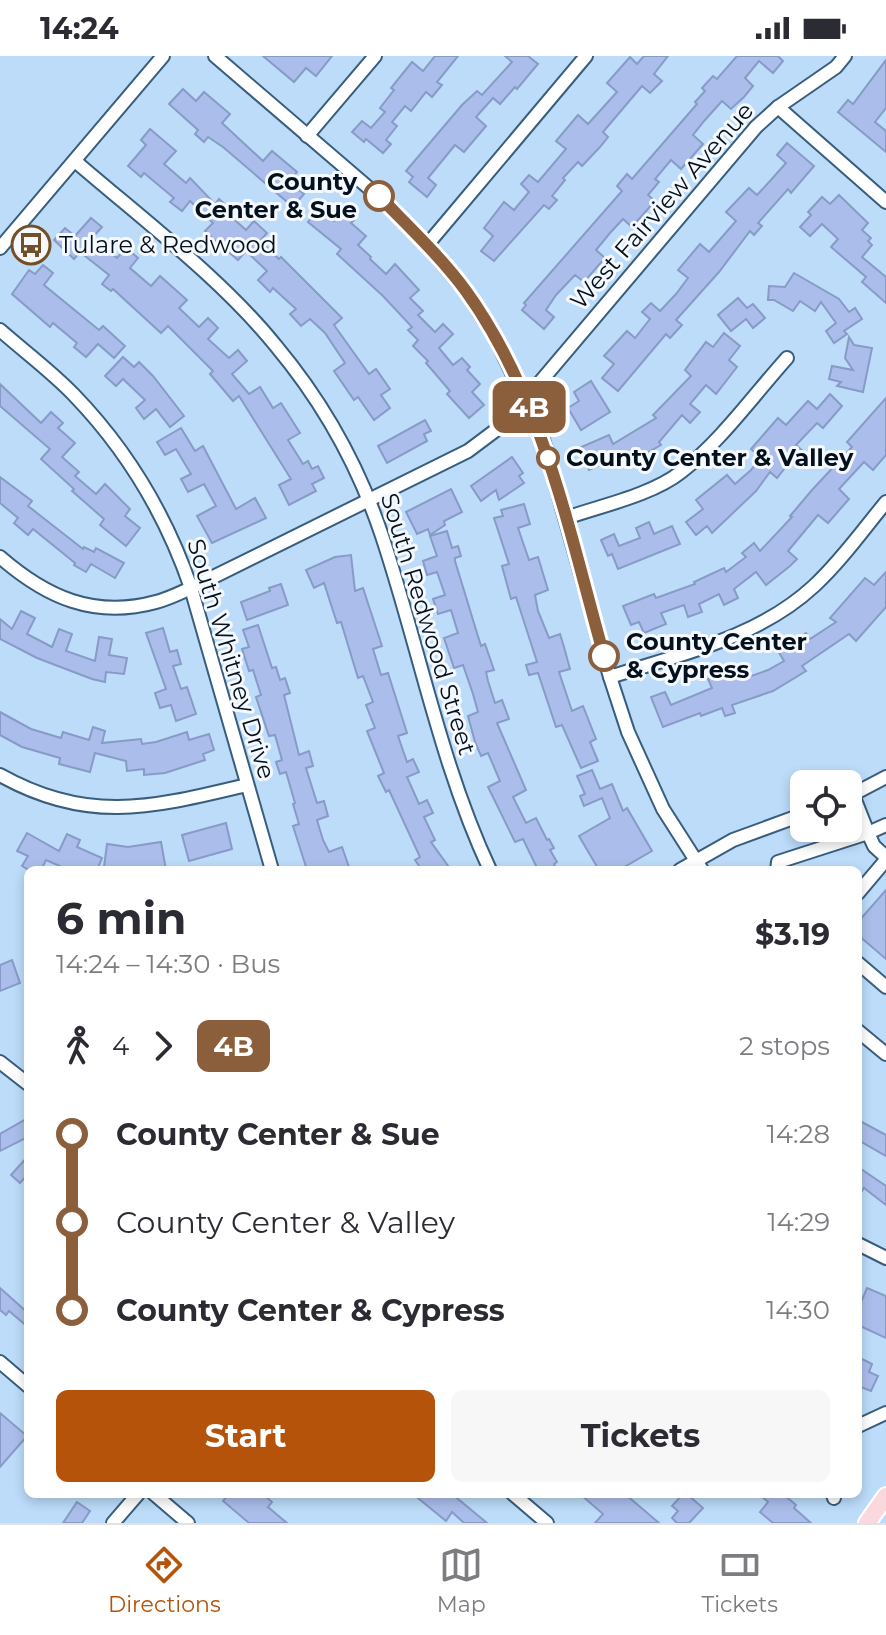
<!DOCTYPE html>
<meta charset="utf-8">
<style>
body{margin:0;font-family:Montserrat,sans-serif;background:#f7f7f7;color:#2b2b33;height:100vh;display:flex;flex-direction:column;font-size:30px;white-space:nowrap}
*{box-sizing:border-box;margin:0}
p{font-size:26px;color:#7c7c81}
.icon{flex:none;width:44px;height:44px;fill:none;stroke:currentColor;stroke-width:2;stroke-linecap:round;stroke-linejoin:round}
.map{position:relative;flex:1;overflow:hidden}
.details{position:absolute;left:24px;top:810px;width:838px;height:632px;display:flex;flex-direction:column;background:#fff;border-radius:12px;box-shadow:0 4px 12px #0003}
.details>*{flex:none}
.badge{padding:0 16px;border-radius:12px;font-size:28px;line-height:52px}
.buttons{position:absolute;left:790px;top:714px;display:grid;gap:16px}
.buttons a{display:grid;place-items:center;width:72px;height:72px;border-radius:12px;background:#fff;box-shadow:0 4px 12px #0003;font-size:40px}
.map>.badge{position:absolute;translate:-50% -50%;box-shadow:0 0 0 4px #fff}
.legs{display:flex;align-items:center;gap:12px;height:88px;padding:0 32px;font-size:26px}
.legs p{margin-inline-start:auto}
.head{display:flex;align-items:center;justify-content:space-between;height:136px;padding:0 32px}
h1{font-size:44px;font-weight:700;line-height:60px}
.action{display:flex;gap:16px;margin-top:auto;padding:16px 32px}
.action a{flex:1;height:92px;border-radius:12px;background:#b45309;color:#fff;font-size:32px;font-weight:700;line-height:92px;text-align:center}
.action a+a{background:#f7f7f7;color:#2b2b33}
ul{padding:0 32px;list-style:none}
li{display:flex;align-items:center;gap:28px;height:88px;font-size:30px}
li i{display:grid;place-items:center;width:12px;height:100%;margin:0 10px;background:currentColor}
li i::after{content:'';width:20px;height:20px;margin:-10px;border:6px solid;border-radius:50%;background:#fff}
li p{margin-inline-start:auto}
li:first-child i{background:linear-gradient(#0000 50%,currentColor 0)}
li:last-child i{background:linear-gradient(currentColor 50%,#0000 0)}
.status{display:flex;justify-content:space-between;align-items:center;height:56px;padding:0 40px;background:#fff;direction:ltr}
.status svg{height:22px;fill:currentColor}
.tabs{display:flex;justify-content:space-around;align-items:center;height:112px;border-top:2px solid #e1e1e2;background:#fff;font-size:22px;color:#7c7c81}
.tabs a{display:grid;justify-items:center;gap:4px}
.tabs .active{color:#b45309}
.map>svg:first-child{display:block}
</style>
<div class="status"><b>14:24</b><svg viewBox="0 0 49 12"><path d="M0 12V9h3v3zM5 12V6h3v6zM10 12V3h3v9zM15 12V0h3v12zM26 1h20v11H26zM47 4h2v5h-2z"/></svg></div>
<div class="map">
<svg width="886" height="1467" viewBox="0 0 886 1467">
<rect width="100%" height="100%" fill="#bcdcfa"/>
<g fill="#abbeeb" stroke="#889ac6" stroke-width="2">
<polygon points="263,0 332,0 316,20 306,12 294,26"/>
<polygon points="435,0 458,0 437,26 442,29 432,41 426,36 411,55 405,50 392,66 397,70 386,84 391,88 383,97 366,83 364,86 352,76 362,65 371,72 385,56 380,52 394,34 391,32 412,6 423,15"/>
<polygon points="505,0 528,0 538,8 517,33 515,31 500,48 493,42 476,61 486,70 464,96 455,89 428,122 436,129 427,141 409,126 413,121 406,115 462,49 477,35 482,39 512,6"/>
<polygon points="644,0 668,0 654,18 662,25 650,37 642,30 603,76 608,81 600,91 582,110 578,106 563,122 565,124 552,140 557,144 549,153 544,149 494,205 481,195 493,180 484,172 504,146 514,154 529,136 521,128 529,119 538,126 566,93 556,85 578,59 588,68 617,36 607,27 630,1 637,8"/>
<polygon points="737,0 778,0 783,5 773,17 759,5 745,22 753,30 744,41 731,53 722,45 705,64 693,79 703,88 681,113 671,104 655,123 659,126 648,139 655,145 632,171 623,163 610,177 596,194 605,202 584,226 575,219 556,239 546,254 554,261 544,273 522,254 526,249 524,247 622,135 617,130 627,118 632,123 697,48 695,46 705,35 702,32 713,20 717,23"/>
<polygon points="886,4 886,52 875,66 886,75 886,96 838,56 848,44 853,48"/>
<polygon points="183,33 196,45 204,36 230,58 222,67 263,105 272,95 297,116 289,126 304,138 293,151 223,91 208,81 204,86 195,78 198,74 169,48"/>
<polygon points="150,73 176,95 164,108 186,127 190,122 215,148 219,143 230,153 227,157 246,174 254,165 267,177 260,185 279,203 281,201 342,262 334,269 369,318 376,313 390,333 381,339 390,352 374,364 358,341 354,344 334,315 345,307 325,277 310,263 301,270 290,258 296,253 273,232 270,236 258,224 267,215 246,195 238,204 218,187 205,175 213,167 190,145 182,155 170,146 174,142 144,117 141,121 128,110 146,89 141,84"/>
<polygon points="787,87 814,110 791,137 788,133 758,167 762,170 754,179 750,175 719,216 676,264 682,269 670,282 666,278 618,335 602,322 614,308 604,300 627,275 635,282 650,263 642,256 651,247 660,255 676,238 688,222 678,214 700,188 709,196 736,165 726,156 749,132 757,139 770,125 786,107 777,99"/>
<polygon points="839,139 868,167 862,174 871,182 868,185 872,189 862,201 886,221 886,247 862,226 866,221 831,191 838,183 822,168 810,180 800,171 811,159 808,156 822,141 830,148"/>
<polygon points="319,152 334,165 342,155 354,164 351,167 366,180 358,189 371,201 370,203 386,218 395,208 419,234 410,242 423,255 418,259 435,276 443,268 453,278 439,292 453,309 462,302 470,311 467,314 480,328 472,336 484,349 469,362 447,338 450,335 426,307 428,305 413,290 418,284 408,274 412,271 383,240 337,198 341,193 308,166"/>
<polygon points="91,162 102,171 92,182 117,202 126,192 138,202 130,212 151,230 160,220 187,244 179,252 199,271 208,262 218,272 208,283 229,302 238,294 247,305 232,318 249,338 260,331 273,352 281,347 300,377 288,384 303,408 308,405 312,413 318,410 324,422 312,428 316,435 289,449 279,429 291,423 239,340 233,345 210,318 213,315 168,270 161,277 113,233 111,235 102,228 109,219 80,196 74,203 54,184 65,172 75,180"/>
<polygon points="43,209 53,217 44,229 99,274 103,270 125,290 114,302 98,288 86,301 74,291 77,287 53,267 50,271 12,238 29,214 35,218"/>
<polygon points="794,217 839,243 849,256 855,252 862,263 844,275 847,278 834,287 826,275 836,267 821,246 815,255 800,245 793,255 774,244 768,244 769,230 785,231"/>
<polygon points="738,242 747,252 753,248 765,262 753,272 746,263 731,275 718,259"/>
<polygon points="724,277 740,290 729,304 737,311 716,338 706,329 690,348 700,356 690,367 682,359 659,386 661,389 629,407 621,395 599,405 600,409 589,414 579,392 609,379 613,388 656,362 653,359 691,320 685,314 706,286 713,291"/>
<polygon points="849,281 854,289 872,292 863,336 837,330 841,326 829,323 832,310 853,314 845,302"/>
<polygon points="123,301 134,311 139,306 153,320 184,360 170,371 156,353 144,363 136,352 145,344 123,323 116,330 105,320"/>
<polygon points="591,325 610,356 581,374 568,352 579,345 574,336"/>
<polygon points="0,328 41,367 51,356 63,367 58,372 75,387 62,401 79,416 75,420 96,438 105,428 130,453 125,460 140,472 126,490 100,469 104,463 72,435 74,433 41,403 50,393 0,350"/>
<polygon points="830,338 842,350 823,372 817,367 796,389 804,396 795,406 792,403 777,422 770,416 756,435 712,477 707,470 696,479 686,466 703,453 696,444 727,419 735,428 751,414 761,402 751,393 778,362 786,369 808,345 817,353"/>
<polygon points="886,342 886,399 873,414 864,406 839,433 849,443 828,467 818,459 788,495 797,503 790,510 766,529 756,516 734,533 738,542 724,549 719,538 699,548 702,556 688,561 684,549 661,557 666,568 644,577 639,566 631,569 623,550 654,538 656,542 695,528 694,526 724,512 726,516 746,501 742,497 754,487 760,495 792,461 790,460 812,434 852,391 847,386"/>
<polygon points="425,364 431,375 424,378 427,385 387,407 378,390"/>
<polygon points="181,372 195,395 203,390 236,453 255,442 266,462 212,487 197,460 216,450 204,428 188,436 181,423 191,418 176,393 165,399 157,386"/>
<polygon points="512,401 523,417 519,420 524,427 499,444 496,434 481,445 471,430"/>
<polygon points="0,421 32,445 28,450 83,493 84,491 94,496 96,492 124,507 115,522 91,508 86,516 74,509 75,507 33,473 28,479 14,467 18,462 0,447"/>
<polygon points="451,433 462,456 444,465 445,469 430,479 428,473 417,478 406,456"/>
<polygon points="524,448 530,468 518,472 529,504 538,501 548,534 535,539 538,555 549,582 560,578 564,591 570,613 559,616 572,655 583,650 596,683 590,686 598,705 581,712 562,669 556,671 538,617 529,619 526,609 537,606 516,541 511,543 502,510 509,508 494,462 503,460 501,454"/>
<polygon points="649,466 654,478 672,470 680,488 618,513 612,498 608,500 601,484 614,478 619,490 640,482 636,472"/>
<polygon points="447,475 452,492 458,490 461,500 455,502 455,505 481,590 485,588 494,614 486,616 488,625 495,647 502,644 509,663 497,667 526,734 513,741 526,767 536,762 547,784 549,783 554,792 550,794 557,806 554,808 557,814 538,814 523,783 515,786 488,731 500,725 488,697 481,700 475,686 468,660 478,656 473,638 463,609 454,612 444,582 458,577 451,554 438,558 433,543 445,539 437,516 427,519 423,505 437,500 430,480"/>
<polygon points="351,499 355,535 363,532 382,590 373,593 381,619 388,617 407,677 398,680 407,706 413,703 419,716 407,721 419,748 427,744 433,757 424,761 435,784 431,786 451,814 422,814 415,804 420,801 389,734 386,736 378,720 384,717 367,675 375,672 366,649 373,646 363,620 358,622 341,566 337,567 324,527 314,532 306,514 335,501"/>
<polygon points="886,516 886,551 856,585 849,578 802,610 806,615 773,635 732,649 735,657 725,660 722,652 701,660 700,657 663,671 651,641 665,636 671,649 712,632 708,623 739,611 743,623 768,614 784,605 778,595 806,577 810,583 836,566 830,562 865,522 874,529"/>
<polygon points="281,528 288,549 247,564 241,546 270,535 269,532"/>
<polygon points="21,555 35,562 27,578 52,591 59,573 72,578 66,595 95,605 99,581 112,583 109,599 127,602 124,618 106,616 105,626 92,623 37,602 0,583 0,563 12,573"/>
<polygon points="258,569 272,612 276,611 280,624 285,622 290,637 284,639 299,699 309,695 313,710 306,712 317,747 324,745 328,760 317,764 323,784 329,796 342,791 350,814 307,814 293,770 299,768 293,748 295,747 286,716 280,718 276,706 282,704 275,679 269,680 256,641 261,639 253,614 249,615 242,593 249,591 243,574"/>
<polygon points="163,572 170,596 177,594 181,608 173,610 181,633 187,631 196,658 176,665 171,649 160,652 155,637 166,633 146,577"/>
<polygon points="0,656 31,673 61,682 63,676 89,684 93,671 105,675 102,687 141,683 142,688 156,686 187,676 189,684 209,678 214,694 203,698 205,704 165,717 144,719 144,713 127,715 126,705 95,697 90,716 59,708 60,702 22,691 0,679"/>
<polygon points="592,714 600,733 612,728 623,755 627,752 652,795 619,814 599,814 579,780 610,762 602,742 584,750 580,740 585,738 577,720"/>
<polygon points="226,767 232,793 189,805 182,779"/>
<polygon points="27,777 59,795 67,778 80,784 77,791 102,802 97,814 69,814 46,804 41,814 29,814 22,810 28,800 17,795"/>
<polygon points="161,786 166,814 117,814 104,811 107,788 128,791"/>
<polygon points="886,834 886,903 858,879 858,866"/>
<polygon points="12,904 20,927 0,935 0,909"/>
<polygon points="28,1062 28,1081 0,1095 0,1078"/>
<polygon points="858,1064 886,1079 886,1100 858,1084"/>
<polygon points="28,1100 28,1118 20,1127 11,1119"/>
<polygon points="858,1111 886,1130 886,1149 864,1132 858,1141"/>
<polygon points="0,1232 28,1257 28,1271 9,1255 6,1259 0,1254"/>
<polygon points="867,1232 886,1240 886,1282 858,1269 858,1253"/>
<polygon points="858,1301 872,1308 869,1316 878,1320 871,1335 861,1331 858,1338"/>
<polygon points="0,1357 27,1380 0,1411"/>
<polygon points="229,1438 263,1438 272,1446 268,1451 287,1467 249,1467 223,1445"/>
<polygon points="413,1438 452,1438 487,1467 464,1467 452,1456 446,1465"/>
<polygon points="580,1438 625,1438 659,1467 595,1467 603,1458"/>
<polygon points="683,1438 687,1438 703,1452 689,1467 677,1467 672,1462 678,1455 672,1450"/>
<polygon points="759,1438 783,1438 796,1449 794,1452 811,1467 773,1467 760,1456 768,1446"/>
<polygon points="77,1446 90,1455 82,1467 63,1467"/>
</g>
<g fill="none" stroke-linecap="round" stroke-linejoin="round">
<g stroke="#385d7d" stroke-width="16">
<g id="minor">
<polyline points="215,0 377,139 427,189 465,234 495,281 542,380 610,621 628,676 663,753 702,814"/>
<polyline points="778,51 886,146"/>
<polyline points="307,80 375,0"/>
<path d="M 75,105 C 141,162 222,223 276,290 C 322,345 359,411 382,480 C 419,591 440,707 490,814"/>
<polyline points="427,189 586,0"/>
<polyline points="0,192 163,0"/>
<path d="M 0,274 C 25,296 52,316 74,339 C 128,395 166,459 191,532 L 272,814"/>
<path d="M 566,462 C 600,450 652,439 681,416 C 721,385 753,340 787,302"/>
<path d="M 0,501 C 46,541 94,563 156,546 C 168,543 180,537 191,532 L 468,395 L 496,374 L 525,344 L 756,71 L 778,51 L 836,11 L 845,0"/>
<path d="M 610,621 C 681,598 758,582 814,530 C 841,505 863,474 886,446"/>
<path d="M 0,719 C 89,769 154,751 247,729"/>
<polyline points="853,739 868,777 886,769"/>
<polyline points="848,741 886,721"/>
<polyline points="680,814 733,784 804,758"/>
<polyline points="777,814 778,806 868,777 874,790 886,801"/>
<polyline points="858,837 886,804"/>
<polyline points="858,907 886,931"/>
<polyline points="858,975 886,998"/>
<polyline points="0,1006 28,1028"/>
<polyline points="858,1188 886,1202"/>
<polyline points="0,1306 28,1330"/>
<polyline points="858,1370 886,1357"/>
<polyline points="154,1438 188,1467"/>
<polyline points="513,1438 547,1467"/>
<polyline points="833,1438 834,1442"/>
<polyline points="113,1467 138,1438"/>
</g>
</g>
<g stroke="#fff" stroke-width="20">
<polyline id="major" points="867,1467 886,1440"/>
</g>
<use href="#minor" stroke="#fff" stroke-width="12"/>
<use href="#major" stroke="#fbd8de" stroke-width="16"/>
</g>
<g fill="none" stroke-linecap="round" stroke-linejoin="round">
<g stroke="#fff" stroke-width="18">
<path id="line-1" d="M 379,140 C 409,171 441,201 466,235 C 543,342 569,475 604,600"/>
</g>
<use href="#line-1" stroke="#8b5e3c" stroke-width="12"/>
</g>
<defs>
<g id="bus-ring" transform="scale(2)"><circle r="9.5" fill="#f5f9fd" stroke="#724f28" stroke-width="1.5"/><path d="M-5-6H5V4H4V6H2V4H-2V6H-4V4H-5ZM-3.5-4V0h7V-4ZM-3.5 1.2v1.5H-2V1.2ZM2 1.2v1.5H3.5V1.2Z" fill="#724f28"/></g>
</defs>
<g fill-rule="evenodd">
<use href="#bus-ring" x="31" y="189"/>
</g>
<g fill="#fff" stroke="#8b5e3c" stroke-width="4">
<circle cx="379" cy="140" r="14"/>
<circle cx="548" cy="402" r="10"/>
<circle cx="604" cy="600" r="14"/>
</g>
<g text-anchor="middle" stroke-width="6" stroke-linejoin="round" paint-order="stroke">
<g font-size="24" font-weight="bold" fill="#03111e" stroke="#f5f9fd" text-anchor="start">
<text x="357" y="134" text-anchor="end">County<tspan x="357" dy="28">Center &amp; Sue</tspan></text>
<text x="566" y="410">County Center &amp; Valley</text>
<text x="626" y="594">County Center<tspan x="626" dy="28">&amp; Cypress</tspan></text>
</g>
<g font-size="24" fill="#03111e" stroke="#f5f9fd">
<text transform="translate(662 150) rotate(-49)" y="8">West Fairview Avenue</text>
<text transform="translate(428 568) rotate(73)" y="8">South Redwood Street</text>
<text transform="translate(231 603) rotate(73)" y="8">South Whitney Drive</text>
</g>
<g font-size="24" fill="#03111e" stroke="#f5f9fd" text-anchor="start">
<text x="59" y="197">Tulare &amp; Redwood</text>
</g>
</g>
</svg>
<div class="buttons">
<a><svg class="icon" aria-label="locate" viewBox="0 0 24 24"><circle cx="12" cy="12" r="6"/><path d="M12 2v4M12 18v4M2 12h4M18 12h4"/></svg></a>
</div>
<b class="badge" style="left:529px;top:351px;background:#8b5e3c;color:#fff">4B</b>
<section class="details">
<div class="head"><div><h1>6 min</h1><p>14:24 – 14:30 · Bus</p></div><b>$3.19</b></div>
<div class="legs"><svg class="icon" aria-label="walk" viewBox="0 0 24 24"><circle cx="13" cy="4" r="2"/><path d="M13 8l-2 6 4 7M11 14l-3 7M7 12l3-4h3l4 4"/></svg>4<svg class="icon" aria-label="forward" viewBox="0 0 24 24"><path d="M9 5l7 7-7 7"/></svg><b class="badge" style="background:#8b5e3c;color:#fff">4B</b><p>2 stops</p></div>
<ul>
<li><i style="color:#8b5e3c"></i><b>County Center &amp; Sue</b><p>14:28</p></li>
<li><i style="color:#8b5e3c"></i><span>County Center &amp; Valley</span><p>14:29</p></li>
<li><i style="color:#8b5e3c"></i><b>County Center &amp; Cypress</b><p>14:30</p></li>
</ul>
<div class="action"><a>Start</a><a>Tickets</a></div>
</section>
</div>
<nav class="tabs">
<a class="active"><svg class="icon" aria-label="directions" viewBox="0 0 24 24"><path d="M12 3l9 9-9 9-9-9zM9 14v-3h6M13 9l2 2-2 2"/></svg>Directions</a>
<a><svg class="icon" aria-label="map" viewBox="0 0 24 24"><path d="M3 6l6-2 6 2 6-2v14l-6 2-6-2-6 2zM9 4v14M15 6v14"/></svg>Map</a>
<a><svg class="icon" aria-label="tickets" viewBox="0 0 24 24"><path d="M3 7h18v10H3zM15 7v10"/></svg>Tickets</a>
</nav>
